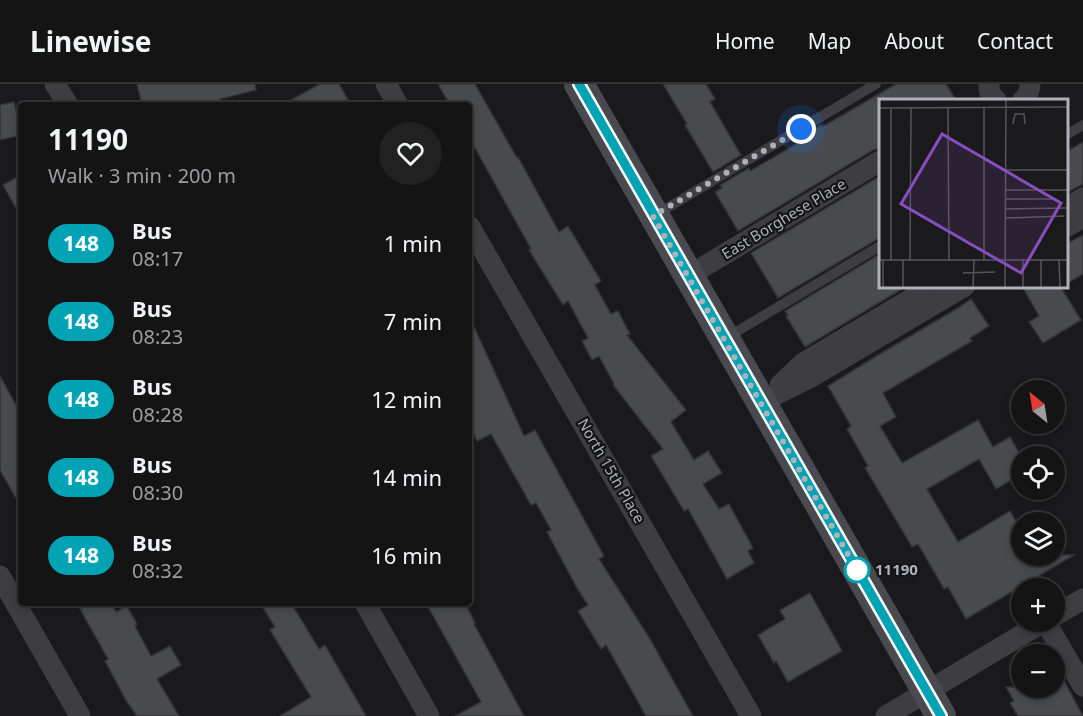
<!DOCTYPE html>
<meta charset="utf-8">
<style>
body{margin:0;font-family:"Noto Sans",sans-serif;background:#212122;color:#f1f3f6;height:100vh;display:flex;flex-direction:column;font-size:22px;white-space:nowrap}
*{box-sizing:border-box;margin:0}
p{font-size:20px;color:#9d9ea0}
.icon{flex:none;width:33px;height:33px;fill:none;stroke:currentColor;stroke-width:2;stroke-linecap:round;stroke-linejoin:round}
.map{position:relative;flex:1;overflow:hidden}
.panel{position:absolute;left:18px;top:18px;width:454px;height:504px;display:flex;flex-direction:column;background:#141415;border-radius:6px;box-shadow:0 3px 9px #0003,0 0 0 2px #333334}
.panel>*{flex:none}
.badge{padding:0 12px;border-radius:20px;font-size:21px;line-height:39px}
.needle{width:39px;rotate:330deg}
.tools{position:absolute;left:1011px;top:296px;display:grid;gap:12px}
.tools a{display:grid;place-items:center;width:54px;height:54px;border-radius:50%;background:#141415;box-shadow:0 3px 9px #0003,0 0 0 2px #333334;font-size:30px}
.you{position:absolute;width:30px;height:30px;margin:-15px;border:4px solid #fff;border-radius:50%;background:#1a73e8;box-shadow:0 0 0 9px #1a73e833}
.map>.badge{position:absolute;translate:-50% -50%;box-shadow:0 0 0 3px #fff}
.round{display:grid;place-items:center;flex:none;width:63px;height:63px;border-radius:32px;background:#212122}
.head{display:flex;align-items:center;justify-content:space-between;height:102px;padding:0 30px}
h1{font-size:28px;font-weight:700;line-height:45px}
ul{padding:0;list-style:none}
li{display:flex;align-items:center;gap:18px;height:78px;padding:0 30px}
li div{flex:1}
li b{display:block;font-size:22px}
li em{font-style:normal}
li .badge{min-width:66px;font-weight:700;text-align:center}
header{display:flex;align-items:center;gap:36px;box-sizing:border-box;height:84px;padding:0 30px;background:#141415;border-bottom:2px solid #333334}
header strong{font-size:28px}
nav{display:flex;gap:33px;margin-inline-start:auto;font-size:21px}
.map>svg:first-child{display:block}
</style>
<header>
<strong>Linewise</strong>
<nav><a>Home</a><a>Map</a><a>About</a><a>Contact</a></nav>
</header>
<div class="map">
<svg width="1083" height="632" viewBox="0 0 1083 632">
<rect width="100%" height="100%" fill="#1a1a1c"/>
<g fill="#494a4e" stroke="#343437" stroke-width="1.5">
<polygon points="137,0 255,0 256,6 220,15 221,21 142,21"/>
<polygon points="320,0 339,0 351,21 282,21"/>
<polygon points="438,0 475,0 517,74 518,73 559,148 568,142 601,197 595,201 611,230 618,227 630,250 627,251 686,326 671,338 694,376 708,367 722,389 703,400 719,425 729,420 753,464 748,467 754,479 727,495 688,425 684,427 651,372 663,365 613,301 614,300 599,272 592,276 582,257 588,254 568,217 563,221 529,166 531,165 470,55 470,21 450,21"/>
<polygon points="663,0 706,0 715,15 710,18 741,71 713,88 685,41 687,40"/>
<polygon points="896,0 946,0 956,16 880,16 880,64 873,66 738,147 715,108 722,104 720,101 749,84 750,87 798,59 796,56 821,41 822,43"/>
<polygon points="14,18 21,51 0,56 0,21"/>
<polygon points="1083,58 1083,100 1066,109 1066,68"/>
<polygon points="21,91 21,133 3,101"/>
<polygon points="880,92 880,155 876,156 778,214 751,169"/>
<polygon points="1083,151 1083,190 1066,200 1066,160"/>
<polygon points="880,170 880,202 907,202 805,263 786,232 788,231 785,227"/>
<polygon points="1022,202 1060,202 1081,236 1043,259 1029,238 1039,232"/>
<polygon points="971,215 989,242 970,254 972,257 883,309 896,333 880,342 902,379 978,336 993,363 1010,353 1022,374 1022,390 996,405 979,375 927,405 958,458 1010,427 1022,448 1022,471 1074,471 966,535 948,503 944,505 918,460 912,463 865,384 868,382 847,345 851,342 828,302 878,271 958,224"/>
<polygon points="470,234 524,352 535,346 604,472 599,475 650,555 693,632 646,632 606,561 601,565 578,527 588,521 577,504 547,448 551,446 536,419 531,421 491,350 477,357 470,341"/>
<polygon points="0,292 21,330 21,423 0,386"/>
<polygon points="810,509 842,567 788,598 776,577 774,579 758,551 785,535 780,526"/>
<polygon points="91,519 112,519 116,528 127,522 137,540 135,542 151,572 170,562 181,581 157,595 179,632 137,632 127,618 105,577 108,575 80,525"/>
<polygon points="260,519 291,519 319,565 325,561 366,632 280,632 311,613 270,546 275,543"/>
<polygon points="426,519 465,519 475,539 474,540 524,632 455,632 481,618"/>
<polygon points="1062,593 1083,632 1018,632 1010,619 1014,617 1006,603 1054,603 1054,597"/>
</g>
<g fill="none" stroke-linecap="round" stroke-linejoin="round">
<g stroke="#3d3d42" stroke-width="10">
<polyline points="1066,51 1083,41"/>
<polyline points="657,130 876,0"/>
<polyline points="726,254 880,162"/>
</g>
<g stroke="#3d3d42" stroke-width="21">
<polyline points="55,0 68,21"/>
<polyline points="386,0 398,21"/>
<path d="M 989,0 C 988,7 991,12 996,16"/>
<path d="M 1023,16 C 1028,12 1030,7 1030,0"/>
<polyline points="1066,124 1083,114"/>
<polyline points="470,143 751,632"/>
<polyline points="1066,143 1083,133"/>
<polyline points="688,192 880,77"/>
<polyline points="780,301 803,279 933,202"/>
<polyline points="761,318 813,292 965,202"/>
<polyline points="0,492 80,632"/>
<polyline points="365,519 429,632"/>
<polyline points="1054,532 1083,515"/>
<polyline points="1045,537 1083,602"/>
<polyline points="886,632 1045,537"/>
</g>
<polyline stroke="#494a50" stroke-width="30" points="579,0 941,632"/>
</g>
<g fill="none" stroke-linecap="round" stroke-linejoin="round">
<g stroke="#fff" stroke-width="14">
<polyline id="line" points="579,0 941,632"/>
</g>
<use href="#line" stroke="#00a3b4" stroke-width="9"/>
<polyline stroke="#aeb0ba" stroke-width="6" stroke-dasharray="0 10.8" points="801,45 653,132 857,486"/>
</g>
<circle fill="#fff" stroke="#00a3b4" stroke-width="3" cx="857" cy="486" r="12"/>
<g text-anchor="middle" stroke-width="4.5" stroke-linejoin="round" paint-order="stroke">
<g font-size="15" fill="#aeb0ba" stroke="#151517">
<text transform="translate(784 135) rotate(-31)" y="5">East Borghese Place</text>
<text transform="translate(611 387) rotate(60)" y="5">North 15th Place</text>
</g>
<g font-size="15" font-weight="bold" fill="#aeb0ba" stroke="#151517" text-anchor="start">
<text x="875" y="491">11190</text>
</g>
</g>
<g transform="translate(879 15)">
<rect width="189" height="189" fill="#1a1a1c"/>
<path fill="none" stroke="#55565b" stroke-width="1.5" d="M 0,9 L 189,8M 69,9 L 70,161M 12,10 L 12,161M 134,25 L 136,15 L 145,15 L 146,25M 127,71 L 189,71M 127,91 L 189,91M 126,100 L 177,100 L 171,100M 127,110 L 189,109M 126,119 L 185,117M 0,161 L 189,161M 31,161 L 32,9M 105,161 L 105,9M 144,161 L 144,189M 162,161 L 162,189M 180,161 L 181,189M 84,174 L 116,173M 4,189 L 4,161M 24,189 L 24,161M 94,189 L 95,161M 126,189 L 127,0"/>
<path fill="#884dbe" fill-opacity="0.15" stroke="#884dbe" stroke-width="3" d="M 63,35 L 182,104 L 142,174 L 22,105 Z"/>
<rect width="189" height="189" fill="none" stroke="#aeb0ba" stroke-width="3"/>
</g>
</svg>
<div class="tools">
<a><svg class="needle" viewBox="-14 -14 28 28"><path d="M0-13l5 13h-10z" fill="#e53935"/><path d="M0 13l5-13h-10z" fill="#9d9ea0"/></svg></a>
<a><svg class="icon" aria-label="locate" viewBox="0 0 24 24"><circle cx="12" cy="12" r="6"/><path d="M12 2v4M12 18v4M2 12h4M18 12h4"/></svg></a>
<a><svg class="icon" aria-label="layers" viewBox="0 0 24 24"><path d="M12 4l9 5-9 5-9-5zM3 14l9 5 9-5"/></svg></a>
<a>+</a>
<a>−</a>
</div>
<div class="you" style="left:801px;top:45px"></div>
<section class="panel">
<div class="head"><div><h1>11190</h1><p>Walk · 3 min · 200 m</p></div><a class="round"><svg class="icon" aria-label="heart" viewBox="0 0 24 24"><path d="M12 20l-8-8c-3-5 5-10 8-4 3-6 11-1 8 4z"/></svg></a></div>
<ul>
<li><span class="badge" style="background:#00a3b4;color:#fff">148</span><div><b>Bus</b><p>08:17</p></div><em>1 min</em></li>
<li><span class="badge" style="background:#00a3b4;color:#fff">148</span><div><b>Bus</b><p>08:23</p></div><em>7 min</em></li>
<li><span class="badge" style="background:#00a3b4;color:#fff">148</span><div><b>Bus</b><p>08:28</p></div><em>12 min</em></li>
<li><span class="badge" style="background:#00a3b4;color:#fff">148</span><div><b>Bus</b><p>08:30</p></div><em>14 min</em></li>
<li><span class="badge" style="background:#00a3b4;color:#fff">148</span><div><b>Bus</b><p>08:32</p></div><em>16 min</em></li>
</ul>
</section>
</div>
